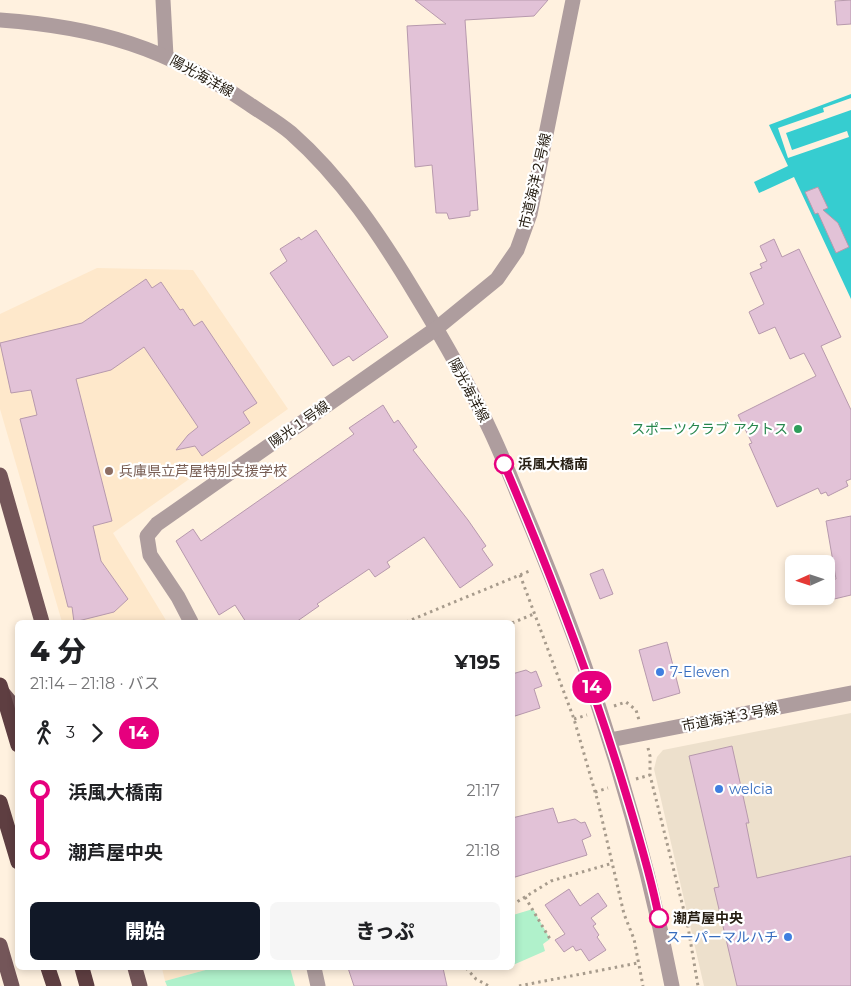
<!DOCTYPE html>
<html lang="ja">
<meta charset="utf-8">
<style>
body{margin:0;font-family:Montserrat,"Noto Sans JP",sans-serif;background:#f6f6f6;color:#202124;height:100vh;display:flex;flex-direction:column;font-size:19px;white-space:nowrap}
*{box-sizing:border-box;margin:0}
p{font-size:16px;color:#757577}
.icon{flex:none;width:28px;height:28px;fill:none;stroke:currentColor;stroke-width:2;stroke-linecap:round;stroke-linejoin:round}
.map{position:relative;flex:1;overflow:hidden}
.sheet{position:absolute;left:15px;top:620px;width:500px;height:350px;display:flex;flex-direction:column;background:#fff;border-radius:8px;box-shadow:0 2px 8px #0003}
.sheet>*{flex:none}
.badge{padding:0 10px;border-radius:16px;font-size:18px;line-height:32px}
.needle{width:32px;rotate:267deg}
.controls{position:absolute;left:785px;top:555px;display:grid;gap:10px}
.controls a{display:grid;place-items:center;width:50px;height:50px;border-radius:8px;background:#fff;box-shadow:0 2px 8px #0003;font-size:25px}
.map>.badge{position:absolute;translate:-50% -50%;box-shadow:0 0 0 2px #fff}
.legs{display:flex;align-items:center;gap:8px;height:55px;padding:0 15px;font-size:16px}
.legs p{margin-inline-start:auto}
.head{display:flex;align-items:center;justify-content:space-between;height:85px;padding:0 15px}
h1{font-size:28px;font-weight:800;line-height:38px}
.button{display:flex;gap:10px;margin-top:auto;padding:10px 15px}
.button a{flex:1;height:58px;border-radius:8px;background:#111827;color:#fff;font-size:20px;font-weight:800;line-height:58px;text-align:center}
.button a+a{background:#f6f6f6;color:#202124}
ul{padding:0 15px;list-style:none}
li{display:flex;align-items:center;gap:18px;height:60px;font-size:19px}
li i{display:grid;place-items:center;width:8px;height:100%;margin:0 6px;background:currentColor}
li i::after{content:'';width:12px;height:12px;margin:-6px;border:4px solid;border-radius:50%;background:#fff}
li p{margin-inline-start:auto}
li:first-child i{background:linear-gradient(#0000 50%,currentColor 0)}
li:last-child i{background:linear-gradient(currentColor 50%,#0000 0)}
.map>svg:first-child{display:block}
</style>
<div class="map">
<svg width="851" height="986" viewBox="0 0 851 986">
<rect width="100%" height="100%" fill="#fff1df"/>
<polygon fill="#ede0cc" points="851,713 851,986 704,986 654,769 657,757 663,750"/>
<g fill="#fee8cb">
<polygon points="97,268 193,270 288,409 113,533 167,622 62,622 0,409 0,314"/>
<polygon points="162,968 213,968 165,981"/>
</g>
<g fill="#b0f1cb">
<polygon points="533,909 550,939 543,944 545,951 513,965 513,915"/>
<polygon points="213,968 290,968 295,986 167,986 165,981"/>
</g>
<polygon fill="#36cdd0" points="851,94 851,299 794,177 759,193 754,182 788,166 769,125"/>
<polygon fill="#fff1df" points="851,98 851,110 786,133 792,150 847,131 849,137 788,158 778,128 824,112 823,108"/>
<g fill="#e2c2d7" stroke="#b799ad">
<polygon points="415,0 548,0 534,16 465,20 478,210 470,211 470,216 449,219 447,213 436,213 432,165 415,167 407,26 446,24"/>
<polygon points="851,0 851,24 837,25 835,1"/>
<polygon points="818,187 828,208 823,210 838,223 849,247 836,253 818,213 815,214 805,192"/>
<polygon points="316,230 388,337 353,361 349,356 333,366 270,273 287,261 280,249 299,237 301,240"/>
<polygon points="774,239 782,257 799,249 841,337 821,346 851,410 851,479 846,481 848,486 828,496 826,492 821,494 818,488 777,507 749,444 752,443 738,415 816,376 804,353 790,359 775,327 759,334 749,312 764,304 750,273 762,268 760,264 767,261 760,246"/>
<polygon points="146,279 152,288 161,282 180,310 183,309 194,326 202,321 257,403 243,412 250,423 202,456 195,446 176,450 188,435 198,427 144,347 111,370 76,379 112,521 93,526 101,561 128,599 114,612 74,622 72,607 68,607 20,419 37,415 31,390 11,393 0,343 82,323"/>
<polygon points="383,405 394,423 398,420 417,447 413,450 468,520 486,546 482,549 493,565 460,588 424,537 387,562 390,567 375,577 369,569 317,604 319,606 296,622 246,622 235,605 219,615 176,541 193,529 201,541 354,434 349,428"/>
<polygon points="851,516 851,595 826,601 826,581 836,579 826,521"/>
<polygon points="603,569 613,594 600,599 590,574"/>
<polygon points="667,642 680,693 653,701 639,650"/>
<polygon points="526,670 531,673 536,671 542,686 534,689 540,708 512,717 512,674"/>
<polygon points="732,746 749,823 746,823 757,878 851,856 851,986 737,986 714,888 719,887 689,756"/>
<polygon points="553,808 558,823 575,819 581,823 585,822 591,836 582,840 587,855 512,878 512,818"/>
<polygon points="569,889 580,906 598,893 607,906 591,918 596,924 593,926 599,935 597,937 606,950 589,961 581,949 576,951 573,946 564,952 555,940 565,934 545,905"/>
<polygon points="348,968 443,968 447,986 354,986"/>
</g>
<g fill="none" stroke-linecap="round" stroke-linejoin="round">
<g stroke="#a79b8c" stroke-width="3" stroke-dasharray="2.5 4" stroke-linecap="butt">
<polyline points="520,575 574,719 598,802 624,914 634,939 643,986"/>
<polyline points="406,622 532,570"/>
<polyline points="512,623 536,613"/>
<polyline points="614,706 626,702 636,710 639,720"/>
<polyline points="574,719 587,715"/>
<polyline points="648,748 650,756 650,775 688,927 698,986"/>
<polyline points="636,779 650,775"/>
<polyline points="595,792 608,788"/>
<polyline points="525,897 550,939"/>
<polyline points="512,905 551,881 613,863"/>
<polyline points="466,968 476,979 489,986"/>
<polyline points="519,986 638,963"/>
</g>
<g stroke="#ae9d9e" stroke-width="15">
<polyline points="163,0 166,56"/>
<path d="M 0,20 C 98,27 167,48 249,104 C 262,113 278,122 291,133 C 342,178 380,235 415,293 C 442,337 469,384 491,432 C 506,464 519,498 533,531 C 594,678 642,830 672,986"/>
<polyline points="191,622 178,597 150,555 147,536 157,524 437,328 497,279 517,250 530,214 573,0"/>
<polyline points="610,740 851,693"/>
<polyline points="314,968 318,986"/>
</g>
<g stroke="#745659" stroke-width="15">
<polyline points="0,475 42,622"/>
<polyline points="2,692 18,711"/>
<polyline points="0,945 12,986"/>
<polyline points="135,968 140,986"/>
</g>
<g stroke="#5e3e41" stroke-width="15">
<polyline points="0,802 18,862"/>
<polyline points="48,968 54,986"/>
<polyline points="82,968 87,986"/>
</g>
<polyline stroke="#5e3e41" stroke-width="15" points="0,685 18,745"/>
</g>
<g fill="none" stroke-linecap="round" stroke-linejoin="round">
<g stroke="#fff" stroke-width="11">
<path id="line-1" d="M 504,464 C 550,572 592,681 626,794 C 638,834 651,876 659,918"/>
</g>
<use href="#line-1" stroke="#e6007e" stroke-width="8"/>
</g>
<circle fill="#2e9e5b" stroke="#fff" stroke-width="2" cx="798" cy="429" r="5"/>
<g fill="#fff" stroke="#e6007e" stroke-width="2.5">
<circle cx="504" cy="464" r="9"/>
<circle cx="659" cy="918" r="9"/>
</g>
<circle fill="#8d6e63" stroke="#fff" stroke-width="2" cx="109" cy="471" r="5"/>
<g fill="#3f7fe0" stroke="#fff" stroke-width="2">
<circle cx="660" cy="672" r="5"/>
<circle cx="719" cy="789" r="5"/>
<circle cx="788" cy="937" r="5"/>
</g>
<g text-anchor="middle" stroke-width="4.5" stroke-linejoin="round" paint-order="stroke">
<g font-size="14" fill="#251d12" stroke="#fff">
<text transform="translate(202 76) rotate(29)" y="5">陽光海洋線</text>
<text transform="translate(535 181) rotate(-77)" y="5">市道海洋２号線</text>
<text transform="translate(469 390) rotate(62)" y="5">陽光海洋線</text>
<text transform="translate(299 424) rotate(-35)" y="5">陽光１号線</text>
<text transform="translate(730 717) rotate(-11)" y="5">市道海洋３号線</text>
</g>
<g font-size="14" fill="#27864d" stroke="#fff" text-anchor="end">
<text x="788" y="434">スポーツクラブ アクトス</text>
</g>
<g font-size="14" font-weight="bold" fill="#251d12" stroke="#fff" text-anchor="start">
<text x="518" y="469">浜風大橋南</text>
<text x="673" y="923">潮芦屋中央</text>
</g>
<g font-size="14" fill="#785e54" stroke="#fff" text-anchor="start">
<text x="119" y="476">兵庫県立芦屋特別支援学校</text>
</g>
<g font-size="14" fill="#366cbe" stroke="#fff" text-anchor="start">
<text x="670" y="677">7-Eleven</text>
<text x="729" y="794">welcia</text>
<text x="778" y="942" text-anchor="end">スーパーマルハチ</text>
</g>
</g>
</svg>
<div class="controls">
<a><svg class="needle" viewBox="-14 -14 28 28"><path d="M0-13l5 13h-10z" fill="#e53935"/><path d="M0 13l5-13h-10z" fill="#757577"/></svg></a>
</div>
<b class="badge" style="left:592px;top:687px;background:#e6007e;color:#fff">14</b>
<section class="sheet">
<div class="head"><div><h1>4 分</h1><p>21:14 – 21:18 · バス</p></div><b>¥195</b></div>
<div class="legs"><svg class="icon" aria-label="walk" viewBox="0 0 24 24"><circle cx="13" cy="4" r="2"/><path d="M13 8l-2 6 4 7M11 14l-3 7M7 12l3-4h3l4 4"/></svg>3<svg class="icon" aria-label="forward" viewBox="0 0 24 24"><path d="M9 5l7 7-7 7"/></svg><b class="badge" style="background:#e6007e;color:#fff">14</b></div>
<ul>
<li><i style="color:#e6007e"></i><b>浜風大橋南</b><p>21:17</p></li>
<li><i style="color:#e6007e"></i><b>潮芦屋中央</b><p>21:18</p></li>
</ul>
<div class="button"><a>開始</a><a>きっぷ</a></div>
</section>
</div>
